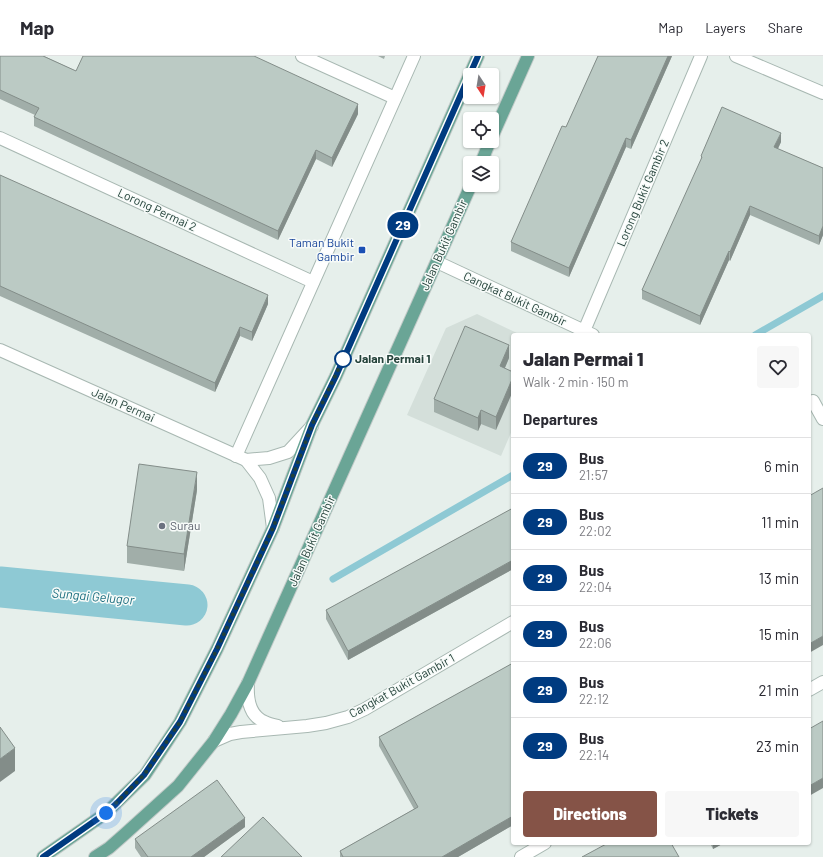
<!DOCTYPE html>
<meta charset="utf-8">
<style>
body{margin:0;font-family:Barlow,sans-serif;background:#f7f7f7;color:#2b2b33;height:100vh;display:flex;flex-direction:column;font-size:15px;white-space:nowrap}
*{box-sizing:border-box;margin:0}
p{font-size:13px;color:#7c7c81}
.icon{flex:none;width:22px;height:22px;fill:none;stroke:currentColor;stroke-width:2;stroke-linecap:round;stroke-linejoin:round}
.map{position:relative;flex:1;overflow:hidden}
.drawer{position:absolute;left:511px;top:277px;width:300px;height:512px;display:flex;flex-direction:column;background:#fff;border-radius:4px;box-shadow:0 1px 3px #0004}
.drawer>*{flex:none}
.badge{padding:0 8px;border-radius:13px;font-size:14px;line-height:26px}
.needle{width:26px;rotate:168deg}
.controls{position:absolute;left:463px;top:12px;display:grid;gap:8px}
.controls a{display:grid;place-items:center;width:36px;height:36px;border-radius:4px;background:#fff;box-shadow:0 1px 3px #0004;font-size:20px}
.you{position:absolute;width:20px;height:20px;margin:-10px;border:3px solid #fff;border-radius:50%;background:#1a73e8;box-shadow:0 0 0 6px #1a73e833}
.map>.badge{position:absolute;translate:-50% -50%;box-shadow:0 0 0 2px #fff}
h2{padding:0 12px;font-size:15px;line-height:36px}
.round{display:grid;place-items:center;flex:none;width:42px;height:42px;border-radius:4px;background:#f7f7f7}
.overview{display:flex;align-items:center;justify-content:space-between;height:68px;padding:0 12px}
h1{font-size:19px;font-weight:800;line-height:30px}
.cta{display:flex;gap:8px;margin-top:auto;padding:8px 12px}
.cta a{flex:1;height:46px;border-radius:4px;background:#855347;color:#fff;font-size:16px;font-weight:800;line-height:46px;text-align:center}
.cta a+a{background:#f7f7f7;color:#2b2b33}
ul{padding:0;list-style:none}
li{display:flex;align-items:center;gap:12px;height:56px;padding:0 12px;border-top:1px solid #e1e1e2}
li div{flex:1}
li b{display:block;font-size:15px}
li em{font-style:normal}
li .badge{min-width:44px;font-weight:700;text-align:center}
header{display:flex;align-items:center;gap:24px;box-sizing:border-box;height:56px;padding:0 20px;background:#fff;border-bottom:1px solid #e1e1e2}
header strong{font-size:19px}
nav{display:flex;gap:22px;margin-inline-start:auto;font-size:14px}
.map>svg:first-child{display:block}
</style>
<header>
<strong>Map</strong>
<nav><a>Map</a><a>Layers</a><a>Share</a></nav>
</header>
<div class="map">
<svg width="823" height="801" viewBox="0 0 823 801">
<rect width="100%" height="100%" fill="#e6efeb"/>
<polygon fill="#d4dfda" points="477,258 521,279 513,279 513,372 501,400 407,359 446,272"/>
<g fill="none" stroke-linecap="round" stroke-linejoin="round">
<g stroke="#8ec9d4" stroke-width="7">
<polyline points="755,279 823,240"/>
<polyline points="333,523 513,419"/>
</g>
<polyline stroke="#8ec9d4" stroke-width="41" points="0,531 187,549"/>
<g stroke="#a8b8b2" stroke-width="14">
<g id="street">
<polyline points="302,0 395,42"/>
<polyline points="736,0 823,37"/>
<polyline points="0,82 313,226"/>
<polyline points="437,206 593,279"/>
<polyline points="584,275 701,0"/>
<polyline points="0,294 246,404 269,402 288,396 312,370"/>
<polyline points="813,345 823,363"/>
<polyline points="236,400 414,0"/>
<polyline points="246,404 260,422 269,442 273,472"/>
<path d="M 248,627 C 247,642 249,660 265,666 C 269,668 274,669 278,670"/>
<polyline points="809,634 823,626"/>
<polyline points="214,685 230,678 241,676 307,670 326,667 348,661 365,653 513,566"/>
<polyline points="521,801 545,787"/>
</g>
</g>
<g stroke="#c2cac8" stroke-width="14">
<g id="primary">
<polyline points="492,81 528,0"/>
<polyline points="481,107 490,85"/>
<polyline points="43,801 106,757 145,719 180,666 217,593 273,472 312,369 336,320 478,0"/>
<polyline points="95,801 109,792 126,777 178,730 214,685 231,658 248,627 471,129"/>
</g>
</g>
<use href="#street" stroke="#fff" stroke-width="12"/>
<use href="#primary" stroke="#6aa596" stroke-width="12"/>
</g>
<g fill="#a1aea9">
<polygon points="0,0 44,0 76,15 358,58 332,111 316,103 278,184 34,70 34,61 35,59 0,43"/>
<polygon points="378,0 385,0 384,3"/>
<polygon points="598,0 672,0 631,93 626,91 569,221 511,195 511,186 566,71"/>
<polygon points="781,86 778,93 823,112 823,179 819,189 750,159 730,205 729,204 700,269 642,243 642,234 701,105 701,100"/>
<polygon points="0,119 268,248 252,285 240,280 215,336 0,240"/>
<polygon points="509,302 505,312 496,374 481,368 478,375 434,356 434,343"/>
<polygon points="197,434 184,515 127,507 127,490"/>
<polygon points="513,452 513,513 348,604 326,563 326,554"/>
<polygon points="513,607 513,769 458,801 340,801 340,795 414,753 379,690 379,681"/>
<polygon points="245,771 204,801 141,801 135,792 135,783"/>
<polygon points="710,787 724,787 713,793"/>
</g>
<g fill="#838d89">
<polygon points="668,0 672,0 631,93 631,84"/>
<polygon points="358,48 358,58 332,111 332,102"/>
<polygon points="781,77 781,86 774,100 774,91"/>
<polygon points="626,82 626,91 569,221 569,212"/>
<polygon points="316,94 316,103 278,184 278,175"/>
<polygon points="750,150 750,159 730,205 730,196"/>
<polygon points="823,170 823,179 819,189 819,180"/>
<polygon points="729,195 729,204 700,269 700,260"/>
<polygon points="268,239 268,248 252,285 252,276"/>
<polygon points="240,271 240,280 215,336 215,327"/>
<polygon points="509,289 509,302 500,323 500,310"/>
<polygon points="513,321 513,335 496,374 496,361"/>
<polygon points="481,354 481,368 478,375 478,362"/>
<polygon points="197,416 197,434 184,515 184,498"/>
<polygon points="513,504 513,513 348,604 348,595"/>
<polygon points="823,580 823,589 809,597 809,588"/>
<polygon points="15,692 15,715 0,726 0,703"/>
<polygon points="823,722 823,732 809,740 809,730"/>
<polygon points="513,760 513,769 458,801 442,801 485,776"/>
<polygon points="245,762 245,771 204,801 191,801"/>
<polygon points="713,787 724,787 713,793"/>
</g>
<g fill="#bbcac4" stroke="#838d89">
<polygon points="0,0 43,0 76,15 83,0 254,0 358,48 332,102 316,94 278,175 34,61 39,52 0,34"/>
<polygon points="598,0 668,0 631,84 626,82 569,212 511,186 562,70 566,71"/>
<polygon points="722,51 781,77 774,91 823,112 823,170 819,180 750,150 730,196 729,195 700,260 642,234 702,101 701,100"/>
<polygon points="0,119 268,239 252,276 240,271 215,327 0,230"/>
<polygon points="465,270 509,289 500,310 513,316 513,321 496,361 481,354 478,362 434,343"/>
<polygon points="139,408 197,416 184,498 127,490"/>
<polygon points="823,432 823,580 809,588 809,440"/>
<polygon points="513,452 513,504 348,595 326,554"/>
<polygon points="513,607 513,760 485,776 442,801 343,801 340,795 418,751 379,681"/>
<polygon points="823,665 823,722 809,730 809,673"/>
<polygon points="0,671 15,692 0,703"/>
<polygon points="217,724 245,762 191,801 148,801 135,783"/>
<polygon points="263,761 302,801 221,801"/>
<polygon points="608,787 671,787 679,801 582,801"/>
</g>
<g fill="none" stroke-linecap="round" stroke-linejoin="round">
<g stroke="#fff" stroke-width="9">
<polyline id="line" points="43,801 106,757 116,748 144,719 180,666 217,593 273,472 312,369 336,320 478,0"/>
</g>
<use href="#line" stroke="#003b80" stroke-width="6"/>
<polyline stroke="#24423a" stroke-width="4" stroke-dasharray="0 7.2" points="106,757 144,719 180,666 184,658 217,593 273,472 312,369 343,303"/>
</g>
<rect fill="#1a4fb4" stroke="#f7fbf9" stroke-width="1.5" x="358" y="190" width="8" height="8" rx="2"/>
<circle fill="#fff" stroke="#003b80" stroke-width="2" cx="343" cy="303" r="8"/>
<circle fill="#6b7280" stroke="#f7fbf9" stroke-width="1.5" cx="162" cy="470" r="4"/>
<g text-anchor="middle" stroke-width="3" stroke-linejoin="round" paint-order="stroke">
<g font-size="12" fill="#24423a" stroke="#f7fbf9">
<text transform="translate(643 137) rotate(-67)" y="4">Lorong Bukit Gambir 2</text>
<text transform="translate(157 154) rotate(25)" y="4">Lorong Permai 2</text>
<text transform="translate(444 189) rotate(-66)" y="4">Jalan Bukit Gambir</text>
<text transform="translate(515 243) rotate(25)" y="4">Cangkat Bukit Gambir</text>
<text transform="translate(123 349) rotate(24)" y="4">Jalan Permai</text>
<text transform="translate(312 485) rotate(-66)" y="4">Jalan Bukit Gambir</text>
<text transform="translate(402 630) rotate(-29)" y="4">Cangkat Bukit Gambir 1</text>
</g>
<g font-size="12" fill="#164399" stroke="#f7fbf9" text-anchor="end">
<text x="354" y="191">Taman Bukit<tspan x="354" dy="14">Gambir</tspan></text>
</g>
<g font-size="12" font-weight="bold" fill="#24423a" stroke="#f7fbf9" text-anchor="start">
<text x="355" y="307">Jalan Permai 1</text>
</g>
<g font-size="12" fill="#5b616d" stroke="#f7fbf9" text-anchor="start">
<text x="170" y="474">Surau</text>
</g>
<g font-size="13" font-style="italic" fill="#1c6f80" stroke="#f7fbf9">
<text transform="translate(93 540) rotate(5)" y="5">Sungai Gelugor</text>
</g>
</g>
</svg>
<div class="controls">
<a><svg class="needle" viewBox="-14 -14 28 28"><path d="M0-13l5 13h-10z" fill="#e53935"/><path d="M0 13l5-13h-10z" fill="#7c7c81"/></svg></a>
<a><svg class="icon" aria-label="locate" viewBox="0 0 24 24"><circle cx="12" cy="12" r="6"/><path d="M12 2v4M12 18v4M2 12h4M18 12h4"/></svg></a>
<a><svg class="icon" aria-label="layers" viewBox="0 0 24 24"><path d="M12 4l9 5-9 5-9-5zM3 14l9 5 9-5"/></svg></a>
</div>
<div class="you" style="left:106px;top:757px"></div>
<b class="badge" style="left:403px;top:169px;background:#003b80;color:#fff">29</b>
<section class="drawer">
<div class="overview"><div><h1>Jalan Permai 1</h1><p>Walk · 2 min · 150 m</p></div><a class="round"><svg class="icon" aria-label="heart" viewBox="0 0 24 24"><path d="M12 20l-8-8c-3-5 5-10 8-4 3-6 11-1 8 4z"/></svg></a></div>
<h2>Departures</h2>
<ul>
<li><span class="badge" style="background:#003b80;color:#fff">29</span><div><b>Bus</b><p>21:57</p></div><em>6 min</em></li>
<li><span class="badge" style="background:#003b80;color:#fff">29</span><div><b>Bus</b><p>22:02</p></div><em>11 min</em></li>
<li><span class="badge" style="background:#003b80;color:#fff">29</span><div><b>Bus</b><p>22:04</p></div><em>13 min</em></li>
<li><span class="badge" style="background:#003b80;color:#fff">29</span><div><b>Bus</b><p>22:06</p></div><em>15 min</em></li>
<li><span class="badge" style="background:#003b80;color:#fff">29</span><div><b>Bus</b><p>22:12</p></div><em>21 min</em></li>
<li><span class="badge" style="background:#003b80;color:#fff">29</span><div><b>Bus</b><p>22:14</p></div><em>23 min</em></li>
</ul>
<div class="cta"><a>Directions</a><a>Tickets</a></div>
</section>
</div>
